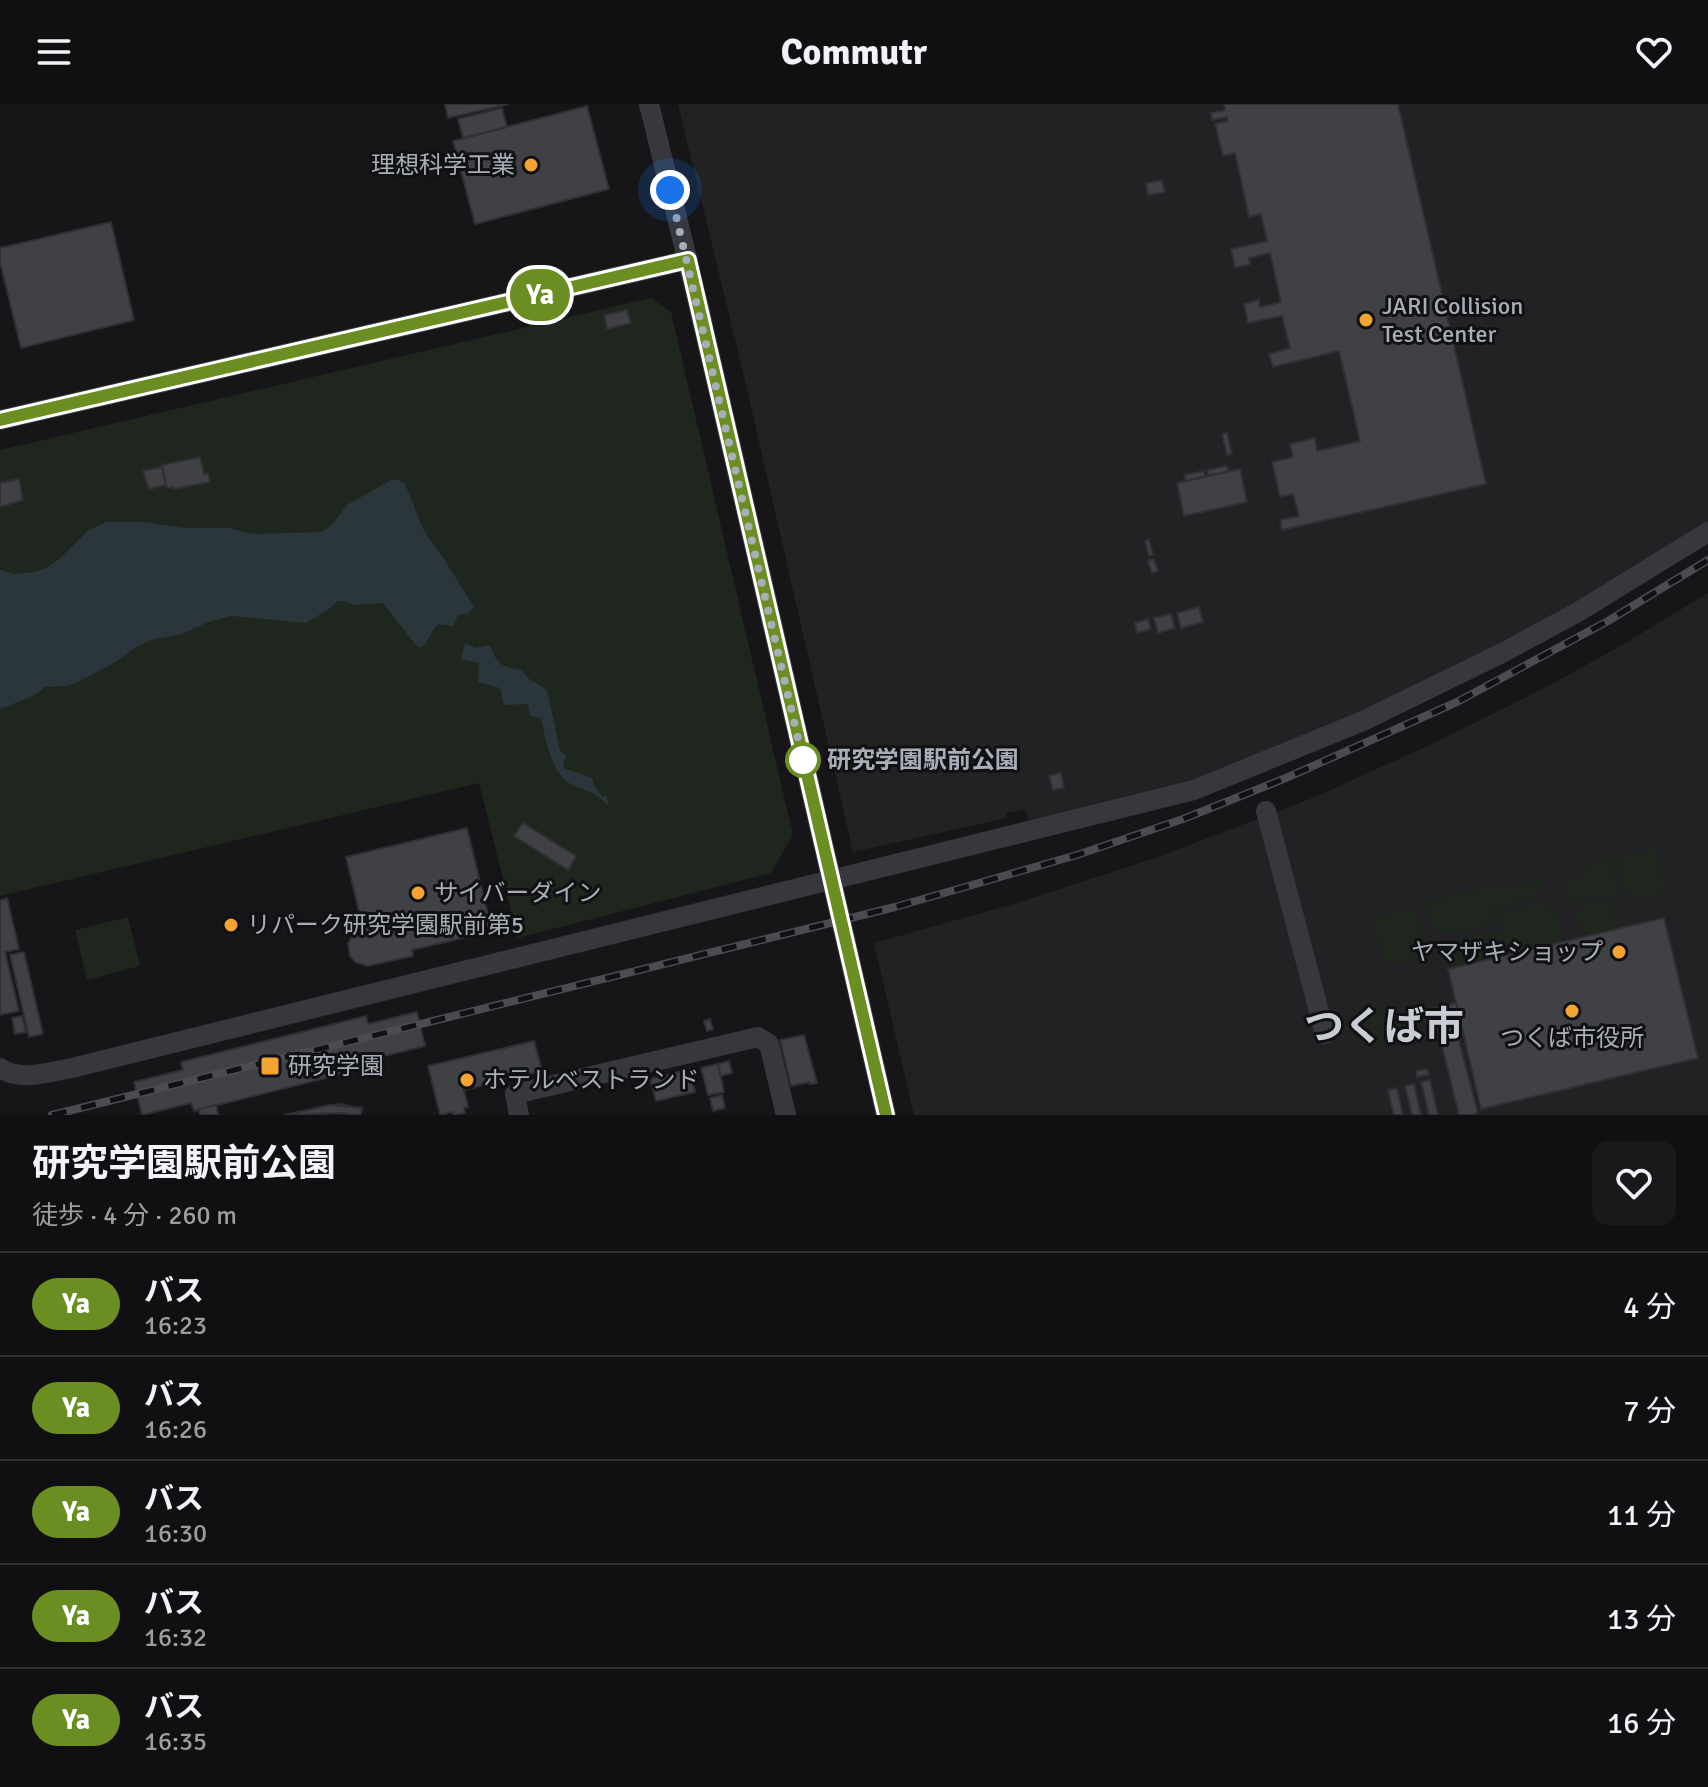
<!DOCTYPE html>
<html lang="ja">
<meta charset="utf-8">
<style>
body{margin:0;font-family:Signika,"Noto Sans JP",sans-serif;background:#19191b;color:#f1f3f6;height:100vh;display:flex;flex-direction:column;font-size:30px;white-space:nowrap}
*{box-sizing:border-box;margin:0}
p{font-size:26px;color:#9c9d9f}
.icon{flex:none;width:44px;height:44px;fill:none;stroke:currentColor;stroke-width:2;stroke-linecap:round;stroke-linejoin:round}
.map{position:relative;height:1011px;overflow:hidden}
.details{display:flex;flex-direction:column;background:#101012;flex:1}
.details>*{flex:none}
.badge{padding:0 16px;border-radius:26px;font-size:28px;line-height:52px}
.you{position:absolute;width:40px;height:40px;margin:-20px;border:6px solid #fff;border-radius:50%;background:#1a73e8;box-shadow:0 0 0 12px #1a73e833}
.map>.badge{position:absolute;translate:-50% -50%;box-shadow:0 0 0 4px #fff}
.round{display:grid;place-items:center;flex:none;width:84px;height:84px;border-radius:16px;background:#19191b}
.overview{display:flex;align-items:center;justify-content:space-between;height:136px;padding:0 32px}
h1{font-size:38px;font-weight:700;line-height:60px}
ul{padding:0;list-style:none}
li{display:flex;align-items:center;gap:24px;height:104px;padding:0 32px;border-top:2px solid #303032}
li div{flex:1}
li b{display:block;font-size:30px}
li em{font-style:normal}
li .badge{min-width:88px;font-weight:700;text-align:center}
header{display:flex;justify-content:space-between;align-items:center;height:104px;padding:0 32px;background:#101012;font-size:36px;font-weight:700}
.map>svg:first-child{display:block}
</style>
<header><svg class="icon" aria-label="menu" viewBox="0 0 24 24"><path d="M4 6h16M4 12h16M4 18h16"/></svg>Commutr<svg class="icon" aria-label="heart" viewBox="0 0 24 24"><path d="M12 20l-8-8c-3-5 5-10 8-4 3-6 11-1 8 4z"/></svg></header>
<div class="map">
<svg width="1708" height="1011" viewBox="0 0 1708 1011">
<rect width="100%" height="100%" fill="#161618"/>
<g fill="#222225">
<polygon points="678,0 1708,0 1708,421 1621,475 1378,603 1190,681 1030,720 1025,705 1006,709 1007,714 853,748 747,285"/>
<polygon points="1708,489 1708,1011 914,1011 874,839 1017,799 1161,752 1315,693 1436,638 1533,590 1617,544"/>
</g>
<g fill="#1e261e">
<polygon points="651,194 671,208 793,731 771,769 518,834 479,679 0,792 0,346"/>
<polygon points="1655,743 1666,790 1640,795 1623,785 1615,755"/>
<path d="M 1609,752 L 1621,796 C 1608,800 1611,794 1600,793 C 1591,792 1581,799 1571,799 L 1573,798 L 1570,794 L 1572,791 L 1568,791 L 1567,788 L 1570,786 L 1567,786 L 1566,783 L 1569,782 L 1565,777 L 1583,772 L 1584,764 L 1593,761 L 1592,757 Z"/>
<polygon points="1541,775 1543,785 1536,787 1538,793 1493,805 1496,819 1457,830 1455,827 1438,830 1428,814 1425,798 1494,780 1500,785"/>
<polygon points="1541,797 1547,802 1556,801 1563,838 1448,863 1442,839 1503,826 1499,808"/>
<polygon points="1599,797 1614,804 1617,825 1581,833 1574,805"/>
<polygon points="1414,803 1430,851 1385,862 1370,814"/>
<polygon points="128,813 140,862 87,876 75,826"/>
<polygon points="1394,906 1399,910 1405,937 1374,944 1373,939 1376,937 1371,920 1363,916 1368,912"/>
</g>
<g fill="#2b363c">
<path d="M 391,376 L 399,376 L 405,380 L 424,427 L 442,452 L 474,503 L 467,510 L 458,511 L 453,522 L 438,520 C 430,527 429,539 420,544 L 415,540 L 383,499 L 355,501 L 343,497 L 338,497 L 329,505 L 306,519 L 232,512 L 208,518 L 182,530 L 151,536 L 138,542 L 112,560 L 76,579 L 67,582 L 45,583 L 33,592 L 0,605 L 0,466 L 14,470 L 34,468 L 44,465 L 58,456 L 89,426 L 106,418 L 145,418 L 183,424 L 229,424 L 253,430 L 322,428 L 333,420 L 347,401 Z"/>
<path d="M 465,539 L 475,544 L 490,541 C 498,563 502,562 522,566 L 529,575 L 547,586 L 560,646 L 567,653 L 563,657 L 564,664 C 574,669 583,669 593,675 L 593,680 L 603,693 L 606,691 L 609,700 L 606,700 C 595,686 581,687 569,679 C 551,668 545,632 541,614 L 530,612 L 528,600 L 504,601 L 500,584 L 478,578 L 479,559 L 461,555 Z"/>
</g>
<g fill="#404145" stroke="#303034" stroke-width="2">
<polygon points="445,0 509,0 448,14"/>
<polygon points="1224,0 1398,0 1486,380 1282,426 1280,416 1299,412 1293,390 1280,393 1272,358 1293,353 1290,340 1315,334 1317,347 1360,337 1339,247 1273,263 1269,250 1290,244 1282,212 1248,219 1244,200 1259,196 1260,203 1281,198 1270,149 1249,154 1250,160 1235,164 1231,145 1267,137 1261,110 1249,113 1235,49 1223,52 1215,20 1227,17 1227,13 1212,16 1211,9 1225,6"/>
<polygon points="587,2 609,85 475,120 453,37"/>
<polygon points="502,4 507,23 463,34 458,15"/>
<polygon points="1162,76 1165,88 1148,91 1146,79"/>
<polygon points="111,118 134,216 21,244 0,158 0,144"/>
<polygon points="627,206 631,219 607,225 604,211"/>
<polygon points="1227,328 1232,350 1227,351 1222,330"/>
<polygon points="200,353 204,370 208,369 210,378 174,385 173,383 167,384 162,361"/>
<polygon points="1227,362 1228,367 1208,372 1207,366"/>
<polygon points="162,363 166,381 149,385 143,367"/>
<polygon points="1240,365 1247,398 1184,412 1177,379"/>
<polygon points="1204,367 1205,372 1186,377 1184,371"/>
<polygon points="19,375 23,396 0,403 0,379"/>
<polygon points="1149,435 1153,451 1149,452 1145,437"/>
<polygon points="1154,455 1158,467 1152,469 1148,457"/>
<polygon points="1199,503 1203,518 1181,524 1177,509"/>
<polygon points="1171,510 1175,524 1158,529 1154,514"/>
<polygon points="1148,515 1151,525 1137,529 1135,519"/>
<polygon points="1061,669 1064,684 1053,686 1049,672"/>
<polygon points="523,719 576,752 568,766 514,732"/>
<polygon points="467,724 492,827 412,846 413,852 368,862 355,858 350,852 348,840 354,828 363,824 346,753"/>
<polygon points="7,794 19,845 5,848 19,907 0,911 0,796"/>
<polygon points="1664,814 1698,954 1481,1005 1448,865"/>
<polygon points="24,848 43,930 29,933 10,851"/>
<polygon points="1456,899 1460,916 1454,917 1478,1009 1471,1011 1459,1011 1437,922 1428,924 1423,907"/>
<polygon points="417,908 425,942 376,954 378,961 194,1007 191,999 142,1011 134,978 183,966 181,958 366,912 368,920"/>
<polygon points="22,912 26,928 15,930 12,914"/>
<polygon points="710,915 713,925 707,927 704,917"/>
<polygon points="804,931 817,979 810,980 810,978 791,982 780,936"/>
<polygon points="534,937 542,967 464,986 468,1003 464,1004 465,1009 453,1011 452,1008 440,1011 428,962"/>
<polygon points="729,957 732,969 720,972 718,960"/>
<polygon points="718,960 724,988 708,991 701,964"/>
<polygon points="690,965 695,988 656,997 650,975"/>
<polygon points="1427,965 1429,971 1417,973 1416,967"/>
<polygon points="1430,976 1438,1011 1429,1011 1421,978"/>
<polygon points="1414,980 1421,1011 1412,1011 1405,982"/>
<polygon points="1397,984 1403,1011 1394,1011 1388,986"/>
<polygon points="722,991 725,1004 713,1007 710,994"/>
<polygon points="340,1000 362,1005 360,1011 342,1007 318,1011 284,1011 325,1002"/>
<polygon points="216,1001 218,1011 200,1011 199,1005"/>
<polygon points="331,1001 362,1004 360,1011 339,1009 285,1011"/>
</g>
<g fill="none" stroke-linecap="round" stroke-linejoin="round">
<g stroke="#37383d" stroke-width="20">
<polyline points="649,0 697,195 886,1011"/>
<polyline points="0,316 688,156"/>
<polyline points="1266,707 1325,930"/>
<path d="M 0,964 C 20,978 49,968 72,964 L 1194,686 L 1363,617 L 1502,549 L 1578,508 L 1708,428"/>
<polyline points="519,1011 515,990 758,933 769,940 786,1011"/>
</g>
<g stroke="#4a4c52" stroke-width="8">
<polyline id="rail" points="52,1011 895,803 1077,751 1183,715 1286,674 1457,598 1608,517 1708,456"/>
</g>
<use href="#rail" stroke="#111113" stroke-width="5" stroke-dasharray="15" stroke-linecap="butt"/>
</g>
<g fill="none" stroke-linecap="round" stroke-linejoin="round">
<g stroke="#fff" stroke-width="18">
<polyline id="line" points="0,316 688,156 886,1011"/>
</g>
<use href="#line" stroke="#6b8e23" stroke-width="12"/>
<polyline stroke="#a7aeb8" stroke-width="8" stroke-dasharray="0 14.4" points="670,86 804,660 803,656"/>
</g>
<g fill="#f4a432" stroke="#111113" stroke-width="3">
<circle cx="531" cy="61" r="8"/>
<circle cx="1366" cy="216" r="8"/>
<circle cx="418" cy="789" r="8"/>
<circle cx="231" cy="821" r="8"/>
<circle cx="1619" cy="848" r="8"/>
<circle cx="1572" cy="907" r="8"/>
<rect x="260" y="952" width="20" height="20" rx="4"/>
<circle cx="467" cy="976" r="8"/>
</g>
<circle fill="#fff" stroke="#6b8e23" stroke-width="4" cx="803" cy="656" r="16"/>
<g text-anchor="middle" stroke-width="6" stroke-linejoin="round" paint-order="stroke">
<g font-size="24" fill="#a7aeb8" stroke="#111113" text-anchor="start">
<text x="515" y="69" text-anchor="end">理想科学工業</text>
<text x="1382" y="210">JARI Collision<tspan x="1382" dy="28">Test Center</tspan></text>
<text x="434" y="797">サイバーダイン</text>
<text x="247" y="829">リパーク研究学園駅前第5</text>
<text x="1603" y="856" text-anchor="end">ヤマザキショップ</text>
<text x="1572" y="942" text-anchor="middle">つくば市役所</text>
<text x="288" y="970">研究学園</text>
<text x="483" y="984">ホテルベストランド</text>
</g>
<g font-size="24" font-weight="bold" fill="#a7aeb8" stroke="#111113" text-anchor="start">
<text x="827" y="664">研究学園駅前公園</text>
</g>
<g font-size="40" font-weight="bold" fill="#c8ccd4" stroke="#111113">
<text x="1384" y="936">つくば市</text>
</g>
</g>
</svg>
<div class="you" style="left:670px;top:86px"></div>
<b class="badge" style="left:540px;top:191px;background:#6b8e23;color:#fff">Ya</b>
</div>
<section class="details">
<div class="overview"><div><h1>研究学園駅前公園</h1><p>徒歩 · 4 分 · 260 m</p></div><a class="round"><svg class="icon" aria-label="heart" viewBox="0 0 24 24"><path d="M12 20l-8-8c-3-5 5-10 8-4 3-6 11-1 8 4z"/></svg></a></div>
<ul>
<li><span class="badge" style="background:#6b8e23;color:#fff">Ya</span><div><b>バス</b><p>16:23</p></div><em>4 分</em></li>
<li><span class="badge" style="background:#6b8e23;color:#fff">Ya</span><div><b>バス</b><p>16:26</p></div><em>7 分</em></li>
<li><span class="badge" style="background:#6b8e23;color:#fff">Ya</span><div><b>バス</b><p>16:30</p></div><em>11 分</em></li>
<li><span class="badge" style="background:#6b8e23;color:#fff">Ya</span><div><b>バス</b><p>16:32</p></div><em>13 分</em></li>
<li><span class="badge" style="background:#6b8e23;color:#fff">Ya</span><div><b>バス</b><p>16:35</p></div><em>16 分</em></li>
</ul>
</section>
